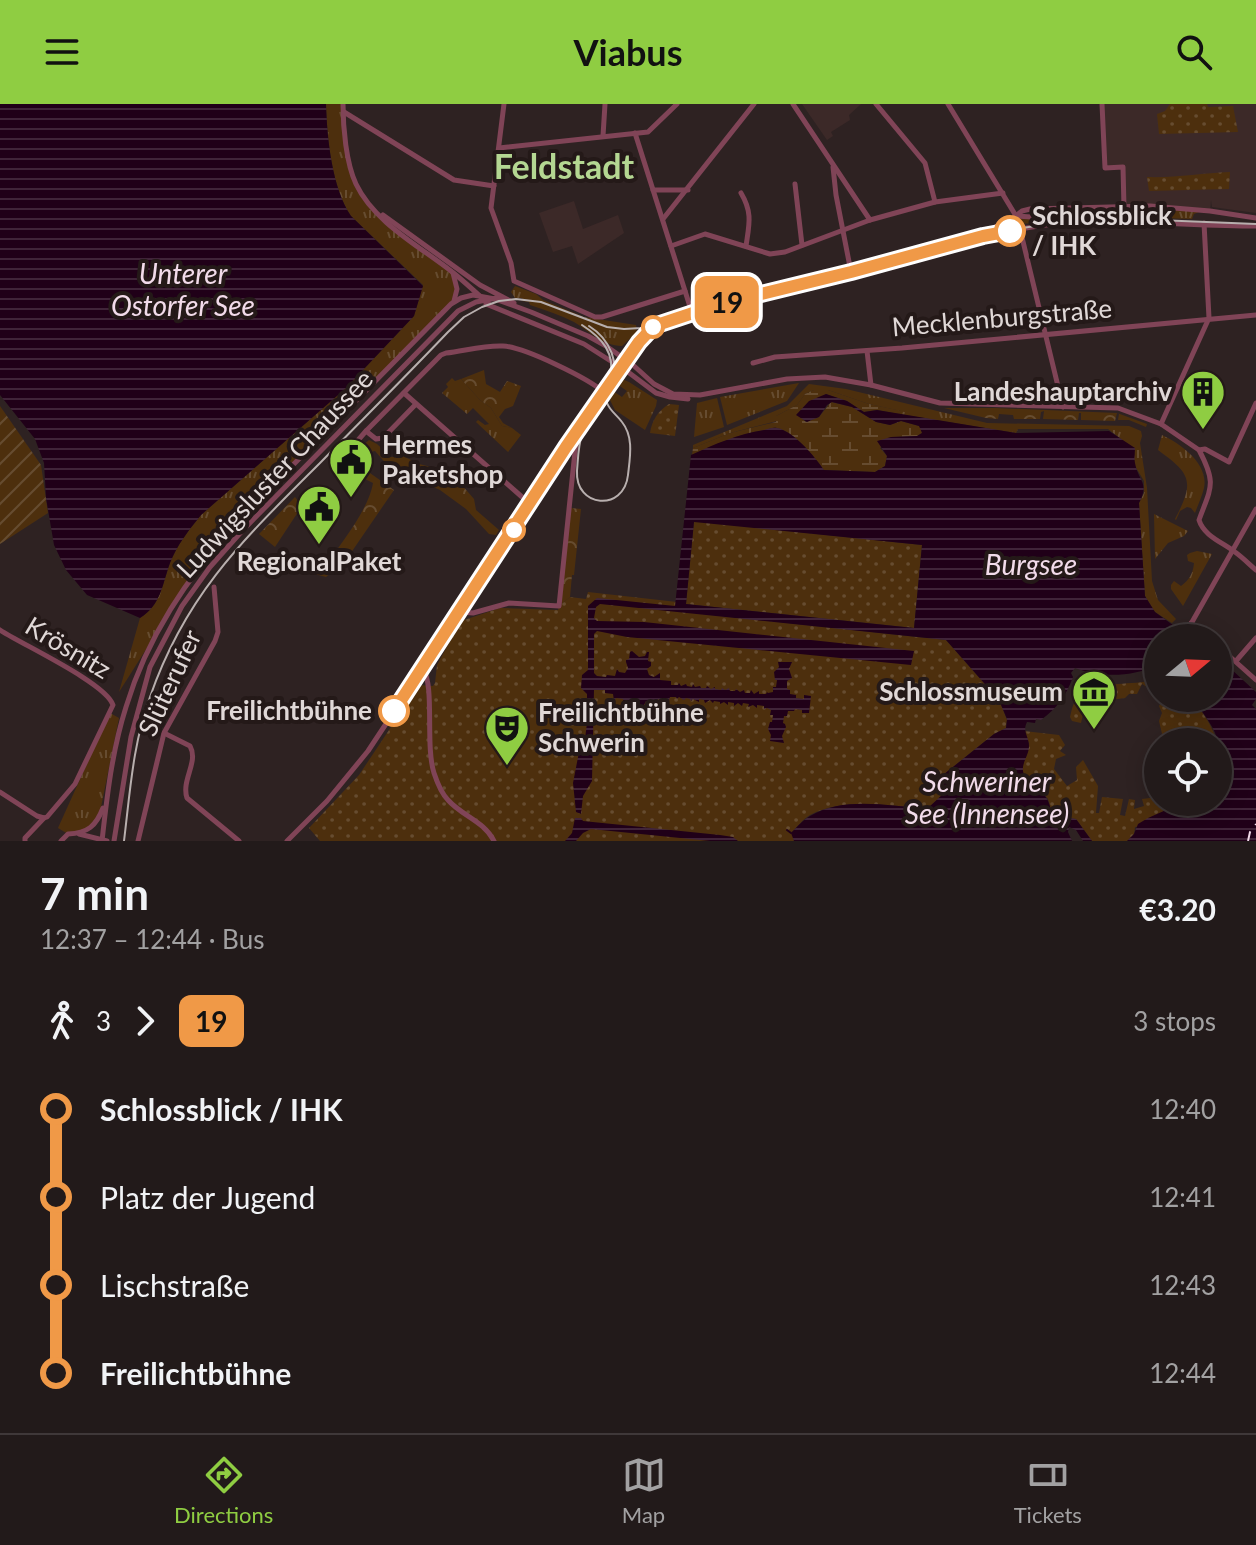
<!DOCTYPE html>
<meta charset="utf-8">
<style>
body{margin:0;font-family:Lato,sans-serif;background:#2a2323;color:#f1f3f6;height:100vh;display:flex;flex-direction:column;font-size:30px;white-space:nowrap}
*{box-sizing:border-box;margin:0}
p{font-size:26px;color:#a2a1a2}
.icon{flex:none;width:44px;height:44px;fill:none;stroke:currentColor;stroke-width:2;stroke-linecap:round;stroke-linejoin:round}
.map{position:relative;height:737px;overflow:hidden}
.details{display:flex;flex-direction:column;background:#221a1a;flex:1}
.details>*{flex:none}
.badge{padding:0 16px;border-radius:12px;font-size:28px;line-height:52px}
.needle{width:52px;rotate:71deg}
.controls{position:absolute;left:1144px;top:520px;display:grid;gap:16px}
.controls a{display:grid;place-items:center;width:88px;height:88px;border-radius:50%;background:#221a1a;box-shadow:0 4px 20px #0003,0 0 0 2px #3f3839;font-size:40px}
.map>.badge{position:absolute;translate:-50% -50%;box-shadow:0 0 0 4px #fff}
.legs{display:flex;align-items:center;gap:12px;height:88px;padding:0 40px;font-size:26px}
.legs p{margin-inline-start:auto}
.headline{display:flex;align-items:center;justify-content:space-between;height:136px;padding:0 40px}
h1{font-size:44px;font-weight:700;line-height:60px}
ul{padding:0 40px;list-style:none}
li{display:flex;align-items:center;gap:28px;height:88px;font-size:30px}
li i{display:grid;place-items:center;width:12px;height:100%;margin:0 10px;background:currentColor}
li i::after{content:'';width:20px;height:20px;margin:-10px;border:6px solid;border-radius:50%;background:#221a1a}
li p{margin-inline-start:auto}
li:first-child i{background:linear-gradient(#0000 50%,currentColor 0)}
li:last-child i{background:linear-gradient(currentColor 50%,#0000 0)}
header{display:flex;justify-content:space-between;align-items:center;height:104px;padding:0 40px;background:#8fcd42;color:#111;font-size:36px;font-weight:700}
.menu{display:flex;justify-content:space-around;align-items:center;height:112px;border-top:2px solid #3f3839;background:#221a1a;font-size:22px;color:#a2a1a2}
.menu a{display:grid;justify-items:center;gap:4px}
.menu .current{color:#8fcd42}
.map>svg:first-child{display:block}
</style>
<header><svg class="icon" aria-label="menu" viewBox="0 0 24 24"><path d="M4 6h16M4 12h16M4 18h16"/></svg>Viabus<svg class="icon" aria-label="search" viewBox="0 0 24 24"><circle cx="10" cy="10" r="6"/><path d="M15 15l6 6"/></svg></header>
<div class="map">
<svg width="1256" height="737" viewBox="0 0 1256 737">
<defs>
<pattern id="grass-tufts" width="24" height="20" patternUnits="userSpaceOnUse" patternTransform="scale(2)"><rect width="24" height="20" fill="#4d2f0d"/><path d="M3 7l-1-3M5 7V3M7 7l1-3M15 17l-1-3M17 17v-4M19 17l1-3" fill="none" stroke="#664c30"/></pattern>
<pattern id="forest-crowns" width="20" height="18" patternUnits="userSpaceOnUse" patternTransform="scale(2)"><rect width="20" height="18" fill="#4d2f0d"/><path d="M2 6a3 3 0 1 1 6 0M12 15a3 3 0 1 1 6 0" fill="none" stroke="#664c30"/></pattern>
<pattern id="wetland-marsh" width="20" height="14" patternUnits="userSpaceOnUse" patternTransform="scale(2)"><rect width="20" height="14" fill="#4d2f0d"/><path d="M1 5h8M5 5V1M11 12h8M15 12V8" fill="none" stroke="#664c30"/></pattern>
<pattern id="park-dots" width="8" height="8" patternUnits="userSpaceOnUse" patternTransform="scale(2)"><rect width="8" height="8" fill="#4d2f0d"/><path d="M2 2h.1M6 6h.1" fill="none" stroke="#664c30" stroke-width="1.8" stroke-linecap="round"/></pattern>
<pattern id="garden-furrows" width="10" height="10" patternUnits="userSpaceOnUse" patternTransform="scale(2)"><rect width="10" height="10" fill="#4d2f0d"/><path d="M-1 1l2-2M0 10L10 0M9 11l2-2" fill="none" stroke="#664c30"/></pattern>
<pattern id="water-rules" width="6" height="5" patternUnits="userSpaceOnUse" patternTransform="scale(2)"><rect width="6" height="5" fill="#200018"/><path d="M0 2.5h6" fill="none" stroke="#402439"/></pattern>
</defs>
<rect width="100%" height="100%" fill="#2e2222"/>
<g fill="#3c2928">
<polygon points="802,0 861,0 849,11 850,16 831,28 833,32 827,36"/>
<polygon points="1102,0 1256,0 1256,109 1212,103 1211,96 1210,107 1124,104 1123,64 1105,64"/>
<polygon points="574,97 583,125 618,111 624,129 578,160 572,142 553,148 539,109"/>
</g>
<g fill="url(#grass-tufts)">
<path d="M 326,0 L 343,0 L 349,57 L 357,82 L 380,112 L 452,168 L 457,185 L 454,197 L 219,438 L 157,528 L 119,588 L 140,514 C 161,501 162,481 170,459 C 177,441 189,426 201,411 L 346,284 L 414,212 L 423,181 L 351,112 C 332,84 327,34 326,0 Z"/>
<path d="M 1150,102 L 1199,108 L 1194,110 L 1192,115 C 1135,113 1078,114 1021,120 L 1019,115 L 1024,112 L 1031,112 L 1030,105 Z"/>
<path d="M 515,182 L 536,190 L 543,196 L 584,213 L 636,221 L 637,228 L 622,242 C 603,242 589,227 574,218 C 560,211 545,206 530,201 L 529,198 L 522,197 L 522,194 L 515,194 L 511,188 Z"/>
<polygon points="452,274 455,277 461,275 480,296 491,304 502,322 512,324 521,331 508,348 476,318 478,316 485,321 489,320 473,304 467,310 442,289 448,283 446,280"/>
<polygon points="622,275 629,278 657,296 656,302 645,326 615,306 610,296 613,287 622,293 627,287 617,280"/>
<polygon points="799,279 787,297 727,321 720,293"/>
<polygon points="809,280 846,285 987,319 1129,322 1141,327 1142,332 1140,339 1147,384 1152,477 1158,496 1176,515 1172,519 1155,508 1145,492 1139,399 1144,389 1144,377 1135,362 1129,341 1108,325 1018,325 1016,329 899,310 901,307 869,300 828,286 814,286 805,290 797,301 776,312 777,317 730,329 693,344 693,341 787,302"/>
<polygon points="717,294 724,323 694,333 697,299"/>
<path d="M 1162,331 C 1181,340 1209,360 1204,384 C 1202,392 1198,401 1195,409 L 1191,404 L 1187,403 L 1180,407 L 1176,416 L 1175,415 C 1195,377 1191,370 1158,346 Z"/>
<polygon points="1154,410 1188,427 1184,432 1168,439 1155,455"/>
<path d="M 1197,447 L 1212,450 L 1183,502 L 1171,485 L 1171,481 L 1174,477 L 1181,482 C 1189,476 1193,470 1194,459 L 1188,457 L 1187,451 L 1190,449 Z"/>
<polygon points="110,609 119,614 99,713 92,724 68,730 58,724"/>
</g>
<g fill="url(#forest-crowns)">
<polygon points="484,266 486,280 500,288 507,277 521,282 513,302 505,305 499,313 503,319 512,324 502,322 491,304 480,296 461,275"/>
<polygon points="944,304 995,304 1117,309 1147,320 1146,323 1129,316 1118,316 1119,310 1117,309 1115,317 1081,316 1081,309 1079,309 1078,316 1043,315 1044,307 1041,308 1040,315 1014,315 1013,311 999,310 998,315 986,314"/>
<path d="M 369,336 L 377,340 L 391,353 L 403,352 L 419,360 L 443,366 L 461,380 L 474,395 L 476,406 L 499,426 L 496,431 L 489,430 L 466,405 L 440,386 L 390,364 L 375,347 L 365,349 L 360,362 L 394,386 L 346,456 L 326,473 L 311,469 L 316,462 L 323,464 C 339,443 369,405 373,379 L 361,373 L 351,361 L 361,343 Z"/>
<polygon points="295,393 302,402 275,443 259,430"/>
<polygon points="571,404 581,405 574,471 572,471 570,493 559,502"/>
</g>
<path fill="url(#wetland-marsh)" d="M 814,286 L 828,286 L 869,300 L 902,307 L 899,310 L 877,306 L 864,308 L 847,297 L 826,290 L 797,310 L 806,318 L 819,313 L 831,298 L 852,303 L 876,318 L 890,321 L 901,317 L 919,322 L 923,327 L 922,329 L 917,332 L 891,333 L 880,344 L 887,352 L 885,362 L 875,368 L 824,366 C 815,354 794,327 777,324 C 773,323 769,325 765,326 C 739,330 716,340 692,351 L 693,344 L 730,329 L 776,318 L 776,312 L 797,301 L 805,290 Z"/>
<g fill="url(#park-dots)">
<polygon points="1170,0 1207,0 1208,3 1233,2 1238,28 1159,30 1157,10 1165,7"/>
<path d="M 1230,68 L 1229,85 L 1149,87 L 1147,73 C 1175,74 1202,69 1230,68 Z"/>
<path d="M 669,300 L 679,301 L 675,332 L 650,329 C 652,316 658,307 669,300 Z"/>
<polygon points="694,417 922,441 914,524 686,500"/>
<path d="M 588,488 L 677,498 L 675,507 L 946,536 L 999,596 L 1007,616 L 1006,624 L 994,630 L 943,671 L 941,676 L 943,690 L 929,704 C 889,703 846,692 810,711 C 803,715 797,723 792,728 L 794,737 L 320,737 L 309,724 L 359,671 L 419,581 L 433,582 L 435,579 L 437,561 L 461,517 L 500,504 L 558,506 L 559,502 L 570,493 L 586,495 Z"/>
<path d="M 1148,577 L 1149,580 L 1147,583 L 1142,580 L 1137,590 L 1129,590 L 1125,594 L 1103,597 L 1100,592 L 1080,590 L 1080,606 L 1084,606 L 1081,619 L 1072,617 L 1070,613 C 1072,605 1074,594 1081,589 C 1097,578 1129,581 1148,577 Z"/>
<path d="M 1164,594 L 1190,594 C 1202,606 1212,621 1217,638 L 1175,638 L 1170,632 L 1163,634 L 1159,617 L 1162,609 L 1159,602 Z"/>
<polygon points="1024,627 1059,631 1065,641 1060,647 1066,651 1056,655 1054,665 1067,682 1077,676 1076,663 1083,656 1098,682 1096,709 1099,709 1102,693 1123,695 1120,711 1125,712 1129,695 1135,696 1134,705 1144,702 1142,695 1158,693 1158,698 1184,698 1150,714 1150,721 1135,723 1134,730 1127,737 1092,737 1076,715 1064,713 1053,713 1048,695 1041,687 1028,678 1024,672 1022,664 1029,640"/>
</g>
<polygon fill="url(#garden-furrows)" points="0,302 41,361 48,409 0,440"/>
<g fill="url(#water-rules)" fill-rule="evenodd">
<path d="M 0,0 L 326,0 C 327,34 332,84 351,112 L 423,182 L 414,212 L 346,284 L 201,411 C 189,426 177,441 170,459 C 162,481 161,501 140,514 L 87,491 L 66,466 L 54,441 L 46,394 L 44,359 L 35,335 L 0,291 Z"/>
<path d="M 826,290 L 847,297 L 864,308 L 877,306 L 1016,329 L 1109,327 L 1135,344 C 1135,349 1134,354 1135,359 C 1138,377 1150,378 1139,399 L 1145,492 L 1155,508 L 1181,527 L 1177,534 L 1158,534 L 1158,561 C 1133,573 1101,574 1075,564 L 1071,569 L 1073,573 C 1066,592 1057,604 1041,616 L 1036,615 L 1035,619 L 1027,618 C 1022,628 1029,632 1029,642 C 1029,651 1022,658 1023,667 C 1025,682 1041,683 1047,695 C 1050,700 1051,708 1053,713 L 1064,713 L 1076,715 L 1092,737 L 1083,737 L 1076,726 L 1069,723 L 1068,728 L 1072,737 L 794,737 L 791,729 C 797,723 803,716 810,712 C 846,691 890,703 928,704 L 943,690 L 941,676 L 943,671 L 994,630 L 1006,624 L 1007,615 L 999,596 L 946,536 L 600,500 L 596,503 L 594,514 L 597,517 L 644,518 L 914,547 L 911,561 L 627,533 L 597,527 L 594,530 L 594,569 L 597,572 L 606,573 L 607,571 L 615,572 L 617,565 L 619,568 L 625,569 L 628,564 L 626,558 L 626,556 L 629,555 L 630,548 L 632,547 L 639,553 L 645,552 L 647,548 L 649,548 L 648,557 L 651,558 L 651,562 L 647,565 L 649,571 L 654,573 L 660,569 L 660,576 L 671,577 L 671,581 L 678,581 L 679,579 L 681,582 L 686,580 L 687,582 L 692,583 L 693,580 L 695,583 L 700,582 L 701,584 L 706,584 L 707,582 L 711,585 L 715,583 L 715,585 L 721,586 L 722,584 L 725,586 L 729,584 L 730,587 L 735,587 L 736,585 L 740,588 L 744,586 L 745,589 L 750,589 L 751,586 L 754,590 L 759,587 L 759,590 L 766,590 L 767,588 L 768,589 L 773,588 L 773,583 L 776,583 L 777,576 L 775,576 L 774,568 L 779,563 L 778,558 L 792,558 L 789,565 L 792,574 L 787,577 L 787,585 L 790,586 L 790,590 L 796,591 L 796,594 L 804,595 L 804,591 L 811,592 L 809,609 L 802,609 L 802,606 L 795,605 L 794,607 L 788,607 L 787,612 L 784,612 L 783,619 L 785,620 L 786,623 L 782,632 L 784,639 L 770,637 L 771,631 L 768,625 L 770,618 L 772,618 L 773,611 L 770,611 L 771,606 L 767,604 L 764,605 L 764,602 L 757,601 L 757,604 L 753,601 L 748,603 L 749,600 L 743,599 L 742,602 L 738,599 L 734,602 L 734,599 L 728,598 L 728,601 L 724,598 L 720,600 L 720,598 L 714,597 L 713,599 L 710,596 L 705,599 L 704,596 L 699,595 L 699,598 L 693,595 L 691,597 L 690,595 L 686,594 L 684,596 L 679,593 L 677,595 L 676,593 L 670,593 L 669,596 L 658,595 L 657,601 L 651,597 L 646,597 L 643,603 L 647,607 L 646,610 L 642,610 L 641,619 L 639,619 L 638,616 L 632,613 L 625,618 L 623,617 L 624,609 L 621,608 L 621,605 L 624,600 L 623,595 L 616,594 L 614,597 L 613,590 L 605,589 L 605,586 L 594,586 L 592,677 L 583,692 L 581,710 L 576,708 L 573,679 L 579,648 L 584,643 L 587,619 L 587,590 L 581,584 L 582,571 L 588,566 L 588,502 L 597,494 L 675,502 L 691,351 C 715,340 738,330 764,326 C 768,325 773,323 777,324 C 794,327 815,353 824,366 L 875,368 L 885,362 L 887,352 L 877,337 L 891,333 L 917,332 L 922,329 L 919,322 L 901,317 L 890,321 L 876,318 L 852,303 L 832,298 L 827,301 L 819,313 L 807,318 L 796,311 L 809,297 ZM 694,418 L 922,441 L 914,524 L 686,500 Z"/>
<path d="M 1218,553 L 1256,588 L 1256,595 L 1252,601 L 1256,605 L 1256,737 L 1127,737 L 1134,730 L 1138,720 L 1148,714 L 1184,698 L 1218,698 C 1218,681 1221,653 1218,638 C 1215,623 1201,605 1190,594 L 1218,594 Z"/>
<polygon points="575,714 581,714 583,717 720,731 733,733 738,737 710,737 591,725 583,729 576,737 565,737 572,729"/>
</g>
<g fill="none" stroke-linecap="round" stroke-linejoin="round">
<polyline stroke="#200018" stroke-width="2" points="787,726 791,729"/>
<polyline stroke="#f2dbea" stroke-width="2" stroke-dasharray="10 8" stroke-linecap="butt" points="1248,737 1250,728 1256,720"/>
<g stroke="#804457" stroke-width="5">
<path d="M 343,0 C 343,23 346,59 356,80 C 374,118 419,142 451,167 C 464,177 476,189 489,200"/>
<polyline points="504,0 491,104 511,159 514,177 595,213 602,213 685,187"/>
<polyline points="793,0 870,116"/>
<polyline points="876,0 925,59 935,98"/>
<polyline points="948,0 1016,112"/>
<polyline points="1102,0 1105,64 1123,63 1124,104"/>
<polyline points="344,8 454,76 494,82"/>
<path d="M 635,29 L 692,209 C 751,190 811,179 870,163 C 935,146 999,124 1067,119 C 1130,115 1193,122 1256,122"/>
<polyline points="603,32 605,0"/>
<polyline points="499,44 648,28 677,0"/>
<polyline points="833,63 836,91 851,168"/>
<polyline points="795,80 802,141"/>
<polyline points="653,86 688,86"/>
<path d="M 741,89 C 753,109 749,121 746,142"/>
<polyline points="383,111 480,181 514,199"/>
<polyline points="1017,112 1031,113 1058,118"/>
<polyline points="663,115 754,0"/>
<polyline points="1020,125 1063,303"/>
<polyline points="980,131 1013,114 1022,107 1030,105 1150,102 1210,107 1256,114"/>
<polyline points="671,142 705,130 770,150 785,148 870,116 935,98 1003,89"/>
<polyline points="453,169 457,185 454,197"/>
<polyline points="486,200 584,240 628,268 656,289 670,293 688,295"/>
<polyline points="867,247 871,281"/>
<polyline points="753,259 775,253 902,244 1256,211"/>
<polyline points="404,289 530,400"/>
<polyline points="1161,320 1209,214 1204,119"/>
<polyline points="366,327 376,335 383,334 416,300"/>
<path d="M 1199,346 C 1217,380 1211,383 1199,416 C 1204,432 1222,438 1235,448 C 1242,453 1249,460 1256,466"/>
<path d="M 340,357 L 366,327 L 441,251 L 446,249 C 464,247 484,241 503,242 C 524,243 588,274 605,289"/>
<polyline points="460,508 473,509 509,499 559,502 577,328"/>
<polyline points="1191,519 1208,534"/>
<path d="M 0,526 C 23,541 106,579 113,601 L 75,680 L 47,713 L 44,714 L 37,712 L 0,688"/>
<polyline points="1183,534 1256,405"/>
<polyline points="1218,542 1256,576"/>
<polyline points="1236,557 1256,534"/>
<path d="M 423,565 C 435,582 425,641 434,669 C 437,678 441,689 448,696 C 462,712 484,717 494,737"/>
<path d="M 164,629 L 190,642 C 199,658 181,676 187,694 L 239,737"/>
<polyline points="79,730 107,737"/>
<polyline points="25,737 25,734 44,714"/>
<path d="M 61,737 L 68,730 C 88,729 96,722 103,704"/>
<path d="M 102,737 C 107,692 112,647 126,603 C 147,533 187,474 236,419 L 451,200 L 461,194 L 473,191 L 495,195 L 531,208 L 588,232 L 606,242 L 633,261 L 654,280 L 673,290 L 700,291 L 787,275 L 825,273 L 871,281 L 940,299 L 1118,304 L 1161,320 L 1199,346 L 1205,345 L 1229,358 L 1256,299"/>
<polyline points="114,737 131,633 150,563 182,502 210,463 242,427 458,207 476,198 502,193"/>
<polyline points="138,737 164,629 215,537 218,528 214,483"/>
<polyline points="287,737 327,697 368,647 460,508 577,327 627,256"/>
</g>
<g stroke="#b8afae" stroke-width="2">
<path d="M 582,221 C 602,234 616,249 610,275 C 608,283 604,290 607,299 C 610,307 617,311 622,318 C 634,333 630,353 628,371 C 624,408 575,404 577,367 C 578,356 578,342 582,331 C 589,314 604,301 611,284 C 621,260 610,235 589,222"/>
<path d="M 615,279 C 628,258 640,234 663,222"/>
<path d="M 124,737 C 130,688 133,639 150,593 C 186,489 245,434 320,359 C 363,315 406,272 448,228 L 464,213 L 482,203 L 499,197 L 516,195 L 541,198 L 607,223 L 624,225 L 641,224 L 740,193 L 851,166 L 983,130 L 1061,118 L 1157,116 L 1256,120"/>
</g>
</g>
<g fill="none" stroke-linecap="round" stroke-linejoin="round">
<g stroke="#fff" stroke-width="18">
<polyline id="line-1" points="394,607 566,343 639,238 654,222 720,200 851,168 983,132 1010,127"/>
</g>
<use href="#line-1" stroke="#f09947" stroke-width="12"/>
</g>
<defs>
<g id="building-pin" transform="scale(2.3)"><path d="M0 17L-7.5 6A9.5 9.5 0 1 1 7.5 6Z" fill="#8fcd42" stroke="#241918"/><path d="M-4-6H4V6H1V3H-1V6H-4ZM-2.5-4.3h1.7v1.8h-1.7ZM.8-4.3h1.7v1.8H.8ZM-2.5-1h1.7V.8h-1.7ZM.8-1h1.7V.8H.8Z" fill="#111"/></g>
<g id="civic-pin" transform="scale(2.3)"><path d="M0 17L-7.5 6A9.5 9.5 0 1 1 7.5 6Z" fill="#8fcd42" stroke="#241918"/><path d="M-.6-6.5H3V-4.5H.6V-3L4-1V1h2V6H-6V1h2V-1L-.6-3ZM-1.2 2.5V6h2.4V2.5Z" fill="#111"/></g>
<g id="museum-pin" transform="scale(2.3)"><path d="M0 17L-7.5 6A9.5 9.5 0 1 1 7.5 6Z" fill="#8fcd42" stroke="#241918"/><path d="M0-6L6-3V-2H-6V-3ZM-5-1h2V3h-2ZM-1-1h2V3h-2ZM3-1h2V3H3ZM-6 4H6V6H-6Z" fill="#111"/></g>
<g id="theatre-pin" transform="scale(2.3)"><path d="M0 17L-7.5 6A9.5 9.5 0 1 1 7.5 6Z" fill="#8fcd42" stroke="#241918"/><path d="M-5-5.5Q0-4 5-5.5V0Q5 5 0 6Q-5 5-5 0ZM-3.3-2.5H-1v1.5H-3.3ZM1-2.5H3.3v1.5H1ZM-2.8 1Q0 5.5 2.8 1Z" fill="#111"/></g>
</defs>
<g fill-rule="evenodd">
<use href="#building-pin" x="1203" y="288"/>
<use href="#civic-pin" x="351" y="356"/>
<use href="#civic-pin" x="319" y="403"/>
<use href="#museum-pin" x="1094" y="588"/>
<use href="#theatre-pin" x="507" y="624"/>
</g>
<g fill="#fff" stroke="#f09947" stroke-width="4">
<circle cx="1010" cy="127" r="14"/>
<circle cx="653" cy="223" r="10"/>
<circle cx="514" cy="426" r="10"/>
<circle cx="394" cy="607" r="14"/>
</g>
<g text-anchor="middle" stroke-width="8" stroke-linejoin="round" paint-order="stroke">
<g font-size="26" font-weight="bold" fill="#e0d8d7" stroke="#241918" text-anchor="start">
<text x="1032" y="121">Schlossblick<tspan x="1032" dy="30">/ IHK</tspan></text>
<text x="372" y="616" text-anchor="end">Freilichtbühne</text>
</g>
<g font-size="26" fill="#e0d8d7" stroke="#241918">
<text transform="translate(1002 214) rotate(-5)" y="9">Mecklenburgstraße</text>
<text transform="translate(275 370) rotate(-47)" y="9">Ludwigsluster Chaussee</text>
<text transform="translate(68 544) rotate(31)" y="9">Krösnitz</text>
<text transform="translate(170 579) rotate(-65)" y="9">Slüterufer</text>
</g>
<g font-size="26" font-weight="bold" fill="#e0d8d7" stroke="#241918" text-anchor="end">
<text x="1172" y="297">Landeshauptarchiv</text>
<text x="382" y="350" text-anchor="start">Hermes<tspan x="382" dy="30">Paketshop</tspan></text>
<text x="319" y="467" text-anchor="middle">RegionalPaket</text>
<text x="1063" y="597">Schlossmuseum</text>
<text x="538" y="618" text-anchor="start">Freilichtbühne<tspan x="538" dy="30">Schwerin</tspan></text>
</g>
<g font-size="28" font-style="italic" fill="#f2dbea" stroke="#241918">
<text x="183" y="180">Unterer<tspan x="183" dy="32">Ostorfer See</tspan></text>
<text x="1031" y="471">Burgsee</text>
<text x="987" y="688">Schweriner<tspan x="987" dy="32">See (Innensee)</tspan></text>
</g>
<g font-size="34" font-weight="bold" fill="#b4d792" stroke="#241918">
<text x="564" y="75">Feldstadt</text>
</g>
</g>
</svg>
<div class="controls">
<a><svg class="needle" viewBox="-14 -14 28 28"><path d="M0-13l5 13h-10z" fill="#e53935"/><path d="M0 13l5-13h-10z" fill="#a2a1a2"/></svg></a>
<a><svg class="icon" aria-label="locate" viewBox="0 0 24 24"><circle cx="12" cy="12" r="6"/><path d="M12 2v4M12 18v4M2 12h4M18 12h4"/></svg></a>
</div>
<b class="badge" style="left:727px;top:198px;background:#f09947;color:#111">19</b>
</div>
<section class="details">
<div class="headline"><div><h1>7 min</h1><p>12:37 – 12:44 · Bus</p></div><b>€3.20</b></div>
<div class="legs"><svg class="icon" aria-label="walk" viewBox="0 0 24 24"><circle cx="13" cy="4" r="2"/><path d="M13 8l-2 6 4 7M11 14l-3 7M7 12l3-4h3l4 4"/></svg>3<svg class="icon" aria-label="forward" viewBox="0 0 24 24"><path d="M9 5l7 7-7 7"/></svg><b class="badge" style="background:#f09947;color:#111">19</b><p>3 stops</p></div>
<ul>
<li><i style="color:#f09947"></i><b>Schlossblick / IHK</b><p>12:40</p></li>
<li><i style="color:#f09947"></i><span>Platz der Jugend</span><p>12:41</p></li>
<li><i style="color:#f09947"></i><span>Lischstraße</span><p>12:43</p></li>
<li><i style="color:#f09947"></i><b>Freilichtbühne</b><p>12:44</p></li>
</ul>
</section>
<nav class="menu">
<a class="current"><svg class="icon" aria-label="directions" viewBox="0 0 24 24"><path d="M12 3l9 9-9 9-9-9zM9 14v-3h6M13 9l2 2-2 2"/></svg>Directions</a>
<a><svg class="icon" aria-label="map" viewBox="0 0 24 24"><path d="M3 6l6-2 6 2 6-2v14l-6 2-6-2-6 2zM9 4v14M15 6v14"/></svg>Map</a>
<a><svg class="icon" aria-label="tickets" viewBox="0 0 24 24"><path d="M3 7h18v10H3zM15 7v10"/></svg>Tickets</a>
</nav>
